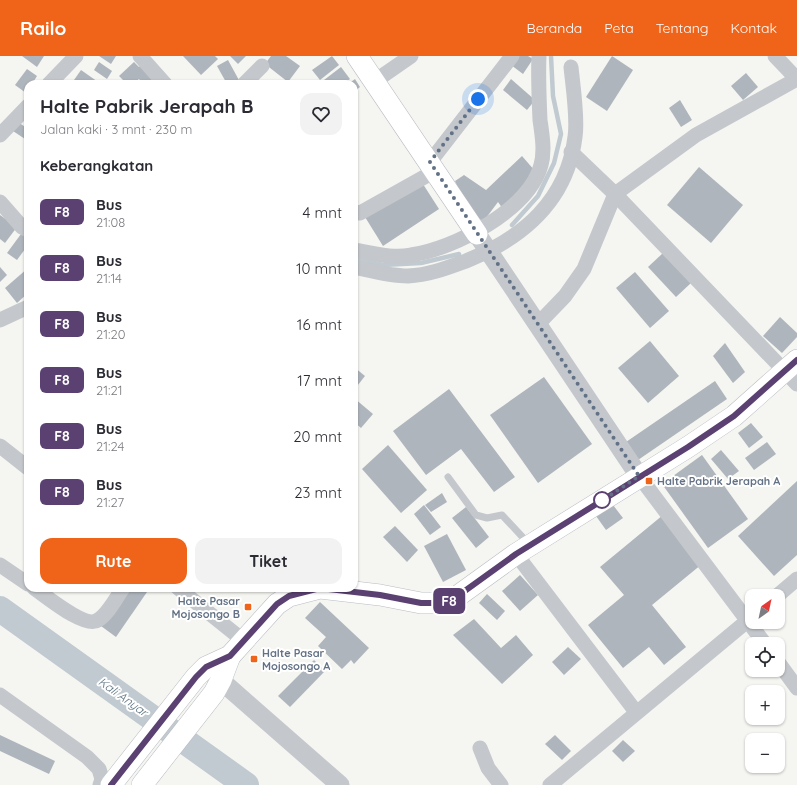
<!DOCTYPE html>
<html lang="id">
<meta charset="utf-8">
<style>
body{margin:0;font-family:Quicksand,sans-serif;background:#f2f2f3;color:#2b2b33;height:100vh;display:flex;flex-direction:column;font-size:15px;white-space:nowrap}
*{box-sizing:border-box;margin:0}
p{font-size:13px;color:#7c7c81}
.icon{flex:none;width:22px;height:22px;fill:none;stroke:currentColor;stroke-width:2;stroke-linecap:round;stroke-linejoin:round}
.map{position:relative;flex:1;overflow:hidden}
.side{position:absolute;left:24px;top:24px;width:334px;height:512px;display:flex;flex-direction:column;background:#fff;border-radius:12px;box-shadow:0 1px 3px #0004}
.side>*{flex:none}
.badge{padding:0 8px;border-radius:6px;font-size:14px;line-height:26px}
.needle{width:26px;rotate:33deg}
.buttons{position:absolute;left:745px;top:533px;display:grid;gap:8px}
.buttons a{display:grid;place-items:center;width:40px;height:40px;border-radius:8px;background:#fff;box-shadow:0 1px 3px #0004;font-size:20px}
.you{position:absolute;width:20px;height:20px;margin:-10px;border:3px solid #fff;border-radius:50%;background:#1a73e8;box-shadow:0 0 0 6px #1a73e833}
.map>.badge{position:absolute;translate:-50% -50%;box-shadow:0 0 0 2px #fff}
h2{padding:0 16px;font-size:15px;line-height:36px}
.round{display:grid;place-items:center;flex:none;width:42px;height:42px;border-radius:12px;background:#f2f2f3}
.overview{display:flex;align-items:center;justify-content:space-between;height:68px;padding:0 16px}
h1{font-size:19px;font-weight:700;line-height:30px}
.cta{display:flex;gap:8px;margin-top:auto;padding:8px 16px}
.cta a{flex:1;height:46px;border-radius:12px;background:#ef6418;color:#fff;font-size:16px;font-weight:700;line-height:46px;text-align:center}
.cta a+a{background:#f2f2f3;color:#2b2b33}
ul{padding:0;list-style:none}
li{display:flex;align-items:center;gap:12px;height:56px;padding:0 16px}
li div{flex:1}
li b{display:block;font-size:15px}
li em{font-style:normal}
li .badge{min-width:44px;font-weight:700;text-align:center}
header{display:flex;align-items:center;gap:24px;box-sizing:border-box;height:56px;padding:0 20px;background:#ef6418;color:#fff}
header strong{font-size:19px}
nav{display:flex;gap:22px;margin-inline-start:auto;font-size:14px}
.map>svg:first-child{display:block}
</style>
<header>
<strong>Railo</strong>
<nav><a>Beranda</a><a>Peta</a><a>Tentang</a><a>Kontak</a></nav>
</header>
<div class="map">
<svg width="797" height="729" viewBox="0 0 797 729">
<rect width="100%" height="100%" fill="#f5f6f1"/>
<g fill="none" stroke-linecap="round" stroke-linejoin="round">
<g stroke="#c0cad0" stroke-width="4.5">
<polyline points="512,169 538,140 554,107 561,78 553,40 551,0"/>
<polyline points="354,202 383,209 421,207 459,198"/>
</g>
<polyline stroke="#c0cad0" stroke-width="26" points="0,553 246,729"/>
</g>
<g fill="#afb5bc">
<polygon points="22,0 44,0 37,11"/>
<polygon points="99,0 116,0 111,8"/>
<polygon points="183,0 215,0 218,3 201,19"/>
<polygon points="230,0 246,0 238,8"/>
<polygon points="271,0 286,0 300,10 288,26 265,8"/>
<polygon points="332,0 339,9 320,24 312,14"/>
<polygon points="518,0 528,0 533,3 523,18 511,9"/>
<polygon points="612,0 633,14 607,55 586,41"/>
<polygon points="228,4 240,26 235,28 227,28 217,10"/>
<polygon points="99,6 112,15 107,23 94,14"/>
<polygon points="134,6 139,11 143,8 159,28 143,28 139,23 133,28 127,28 119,20"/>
<polygon points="341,11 350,23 343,28 327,28 324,24"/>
<polygon points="27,13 37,20 32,28 28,28 26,37 15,29"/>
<polygon points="81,14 101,28 80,28 74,24"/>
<polygon points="746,17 758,31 743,44 731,30"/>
<polygon points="355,23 360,31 354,36 354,28 348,28"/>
<polygon points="511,23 535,44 527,54 503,34"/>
<polygon points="680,44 692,64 681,71 669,52"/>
<polygon points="18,66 28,73 28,85 13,75"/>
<polygon points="522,100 535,115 503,153 498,146 483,166 467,151 455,125 464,119 486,134"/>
<polygon points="699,111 743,149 711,187 667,149"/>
<polygon points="421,125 439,153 383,190 365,161"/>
<polygon points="0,159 17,171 5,187 0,183"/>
<polygon points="21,178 28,183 28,189 17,204 7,197"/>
<polygon points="663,197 691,227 676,241 648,211"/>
<polygon points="0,211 7,219 0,226"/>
<polygon points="28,212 28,237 17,247 5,232"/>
<polygon points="635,216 669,255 650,272 616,232"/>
<polygon points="780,261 797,277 797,281 782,297 763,280"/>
<polygon points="650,285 679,320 648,347 618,312"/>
<polygon points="725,287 745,316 733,327 713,300"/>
<polygon points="354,311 365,320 354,334"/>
<polygon points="544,321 592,388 538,427 490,359"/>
<polygon points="715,325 727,343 638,404 626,386"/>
<polygon points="449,333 515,421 494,436 461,393 426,419 393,375"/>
<polygon points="354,342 373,358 361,372 354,366"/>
<polygon points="751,367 763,381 749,392 738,377"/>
<polygon points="767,386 776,398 754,414 745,402"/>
<polygon points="388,389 427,434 401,457 362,413"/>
<polygon points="721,394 739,415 728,423 711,403"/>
<polygon points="702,399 748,463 708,492 662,428"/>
<polygon points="797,425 797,499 774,520 738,480"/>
<polygon points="442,437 447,446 431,456 425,449"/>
<polygon points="424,449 441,471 430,479 414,458"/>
<polygon points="613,449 623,462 606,474 596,460"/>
<polygon points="466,451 489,481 476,492 452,462"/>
<polygon points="663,459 702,508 652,549 686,591 664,609 649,591 623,612 588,569 624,539 600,511"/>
<polygon points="395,470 418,494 407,506 383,481"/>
<polygon points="447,478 466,514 443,526 424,490"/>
<polygon points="520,519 538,539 520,555 502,535"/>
<polygon points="128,532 141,532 147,536 116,581 101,570"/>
<polygon points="487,538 505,555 497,564 479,547"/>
<polygon points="320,546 369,592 354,608 351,604 342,613 318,590 326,581 305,562"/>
<polygon points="474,563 501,592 516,579 533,599 502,628 453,579"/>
<polygon points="568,591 581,603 564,619 552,606"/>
<polygon points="314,604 325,615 290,651 278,640"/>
<polygon points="0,679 55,705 49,718 0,695"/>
<polygon points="555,679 571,695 562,704 545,688"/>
<polygon points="623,684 635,695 623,706 612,695"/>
</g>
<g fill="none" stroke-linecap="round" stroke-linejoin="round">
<g stroke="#b9bcc2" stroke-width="22">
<g id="secondary">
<polyline points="357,0 477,178"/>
<polyline points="111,729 196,621 206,611 230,600 277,548 289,540 320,532 380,539 421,547 438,547 455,542 516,498 688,391 734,360 797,304"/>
<polyline points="142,729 214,637 221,624 230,600"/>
</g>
</g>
<polyline stroke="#c4c7cb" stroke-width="7" points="448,421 476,459 487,462 502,459 529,488"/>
<g stroke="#c4c7cb" stroke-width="15">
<polyline points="140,0 165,28"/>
<polyline points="775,0 797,23"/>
<polyline points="375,25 411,0"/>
<polyline points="49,28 76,0"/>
<polyline points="244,28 262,10"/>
<polyline points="0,79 28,50"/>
<polyline points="571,96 615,138 797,328"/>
<polyline points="430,106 512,0"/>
<polyline points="0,146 22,171 28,174"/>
<polyline points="354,156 360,157 435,115"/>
<path d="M 354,194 C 373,197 392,203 411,199 C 454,193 529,154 541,109 C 545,95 542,78 540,64 C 539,42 538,21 539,0"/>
<path d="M 354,211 C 372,215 389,220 408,220 C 429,219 447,212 466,205 C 523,182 567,145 575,81 C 578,63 573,31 571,11"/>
<polyline points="0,264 28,251"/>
<polyline points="538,268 565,240 584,213 615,138 696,79 797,23"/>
<polyline points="0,390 28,412"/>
<polyline points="639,420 765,588"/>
<polyline points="516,498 636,656"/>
<polyline points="0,509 28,528"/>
<path d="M 34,532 C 46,540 85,573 98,564 C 108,558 116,542 123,532"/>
<polyline points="178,532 244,585"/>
<polyline points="777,540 797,523"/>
<polyline points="778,606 797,632"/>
<polyline points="0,639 87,701 99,713 102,723 100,729"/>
<polyline points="480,692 488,712 501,729"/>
<polyline points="550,729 752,561"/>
</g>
<g stroke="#c4c7cb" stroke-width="19">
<polyline points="477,178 639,420"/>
<polyline points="210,615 340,729"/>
</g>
<use href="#secondary" stroke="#fff" stroke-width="21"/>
</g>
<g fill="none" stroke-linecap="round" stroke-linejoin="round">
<g stroke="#fff" stroke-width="9">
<polyline id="line" points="111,729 196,621 206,611 230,600 277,548 289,540 320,532 380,539 421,547 438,547 455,542 516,498 688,391 734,360 797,304"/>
</g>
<use href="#line" stroke="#5b4172" stroke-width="6"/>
<polyline stroke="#627185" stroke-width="4" stroke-dasharray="0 7.2" points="478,43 430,106 639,420 600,446 602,444"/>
</g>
<g fill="#ef6418" stroke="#fff" stroke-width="1.5">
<rect x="645" y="421" width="8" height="8" rx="2"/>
<rect x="244" y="547" width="8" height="8" rx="2"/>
<rect x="250" y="599" width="8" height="8" rx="2"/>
</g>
<circle fill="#fff" stroke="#5b4172" stroke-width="2" cx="602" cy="444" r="8"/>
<g text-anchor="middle" stroke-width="4" stroke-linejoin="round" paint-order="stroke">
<g font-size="11" font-weight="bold" fill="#627185" stroke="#fff" text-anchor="start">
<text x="657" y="429">Halte Pabrik Jerapah A</text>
<text x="240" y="549" text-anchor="end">Halte Pasar<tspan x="240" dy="13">Mojosongo B</tspan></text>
<text x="262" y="601">Halte Pasar<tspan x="262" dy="13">Mojosongo A</tspan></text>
</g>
<g font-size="12" font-style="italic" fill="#5e7382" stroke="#fff">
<text transform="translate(123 641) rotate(36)" y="4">Kali Anyar</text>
</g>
</g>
</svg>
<div class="buttons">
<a><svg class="needle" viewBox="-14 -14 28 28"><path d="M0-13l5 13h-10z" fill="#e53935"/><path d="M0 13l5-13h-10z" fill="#7c7c81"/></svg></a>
<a><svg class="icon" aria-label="locate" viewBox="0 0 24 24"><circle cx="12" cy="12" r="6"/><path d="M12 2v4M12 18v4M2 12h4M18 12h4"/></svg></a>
<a>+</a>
<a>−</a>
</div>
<div class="you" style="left:478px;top:43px"></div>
<b class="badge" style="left:449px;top:545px;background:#5b4172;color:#fff">F8</b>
<section class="side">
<div class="overview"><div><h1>Halte Pabrik Jerapah B</h1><p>Jalan kaki · 3 mnt · 230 m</p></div><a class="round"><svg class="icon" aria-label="heart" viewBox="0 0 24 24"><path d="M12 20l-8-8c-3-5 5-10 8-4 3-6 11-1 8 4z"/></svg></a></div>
<h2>Keberangkatan</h2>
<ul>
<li><span class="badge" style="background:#5b4172;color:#fff">F8</span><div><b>Bus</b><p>21:08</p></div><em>4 mnt</em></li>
<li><span class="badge" style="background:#5b4172;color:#fff">F8</span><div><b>Bus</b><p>21:14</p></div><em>10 mnt</em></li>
<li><span class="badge" style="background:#5b4172;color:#fff">F8</span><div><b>Bus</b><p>21:20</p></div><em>16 mnt</em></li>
<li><span class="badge" style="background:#5b4172;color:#fff">F8</span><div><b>Bus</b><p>21:21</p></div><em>17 mnt</em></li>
<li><span class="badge" style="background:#5b4172;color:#fff">F8</span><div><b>Bus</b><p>21:24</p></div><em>20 mnt</em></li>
<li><span class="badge" style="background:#5b4172;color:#fff">F8</span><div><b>Bus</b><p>21:27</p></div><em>23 mnt</em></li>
</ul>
<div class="cta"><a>Rute</a><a>Tiket</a></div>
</section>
</div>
